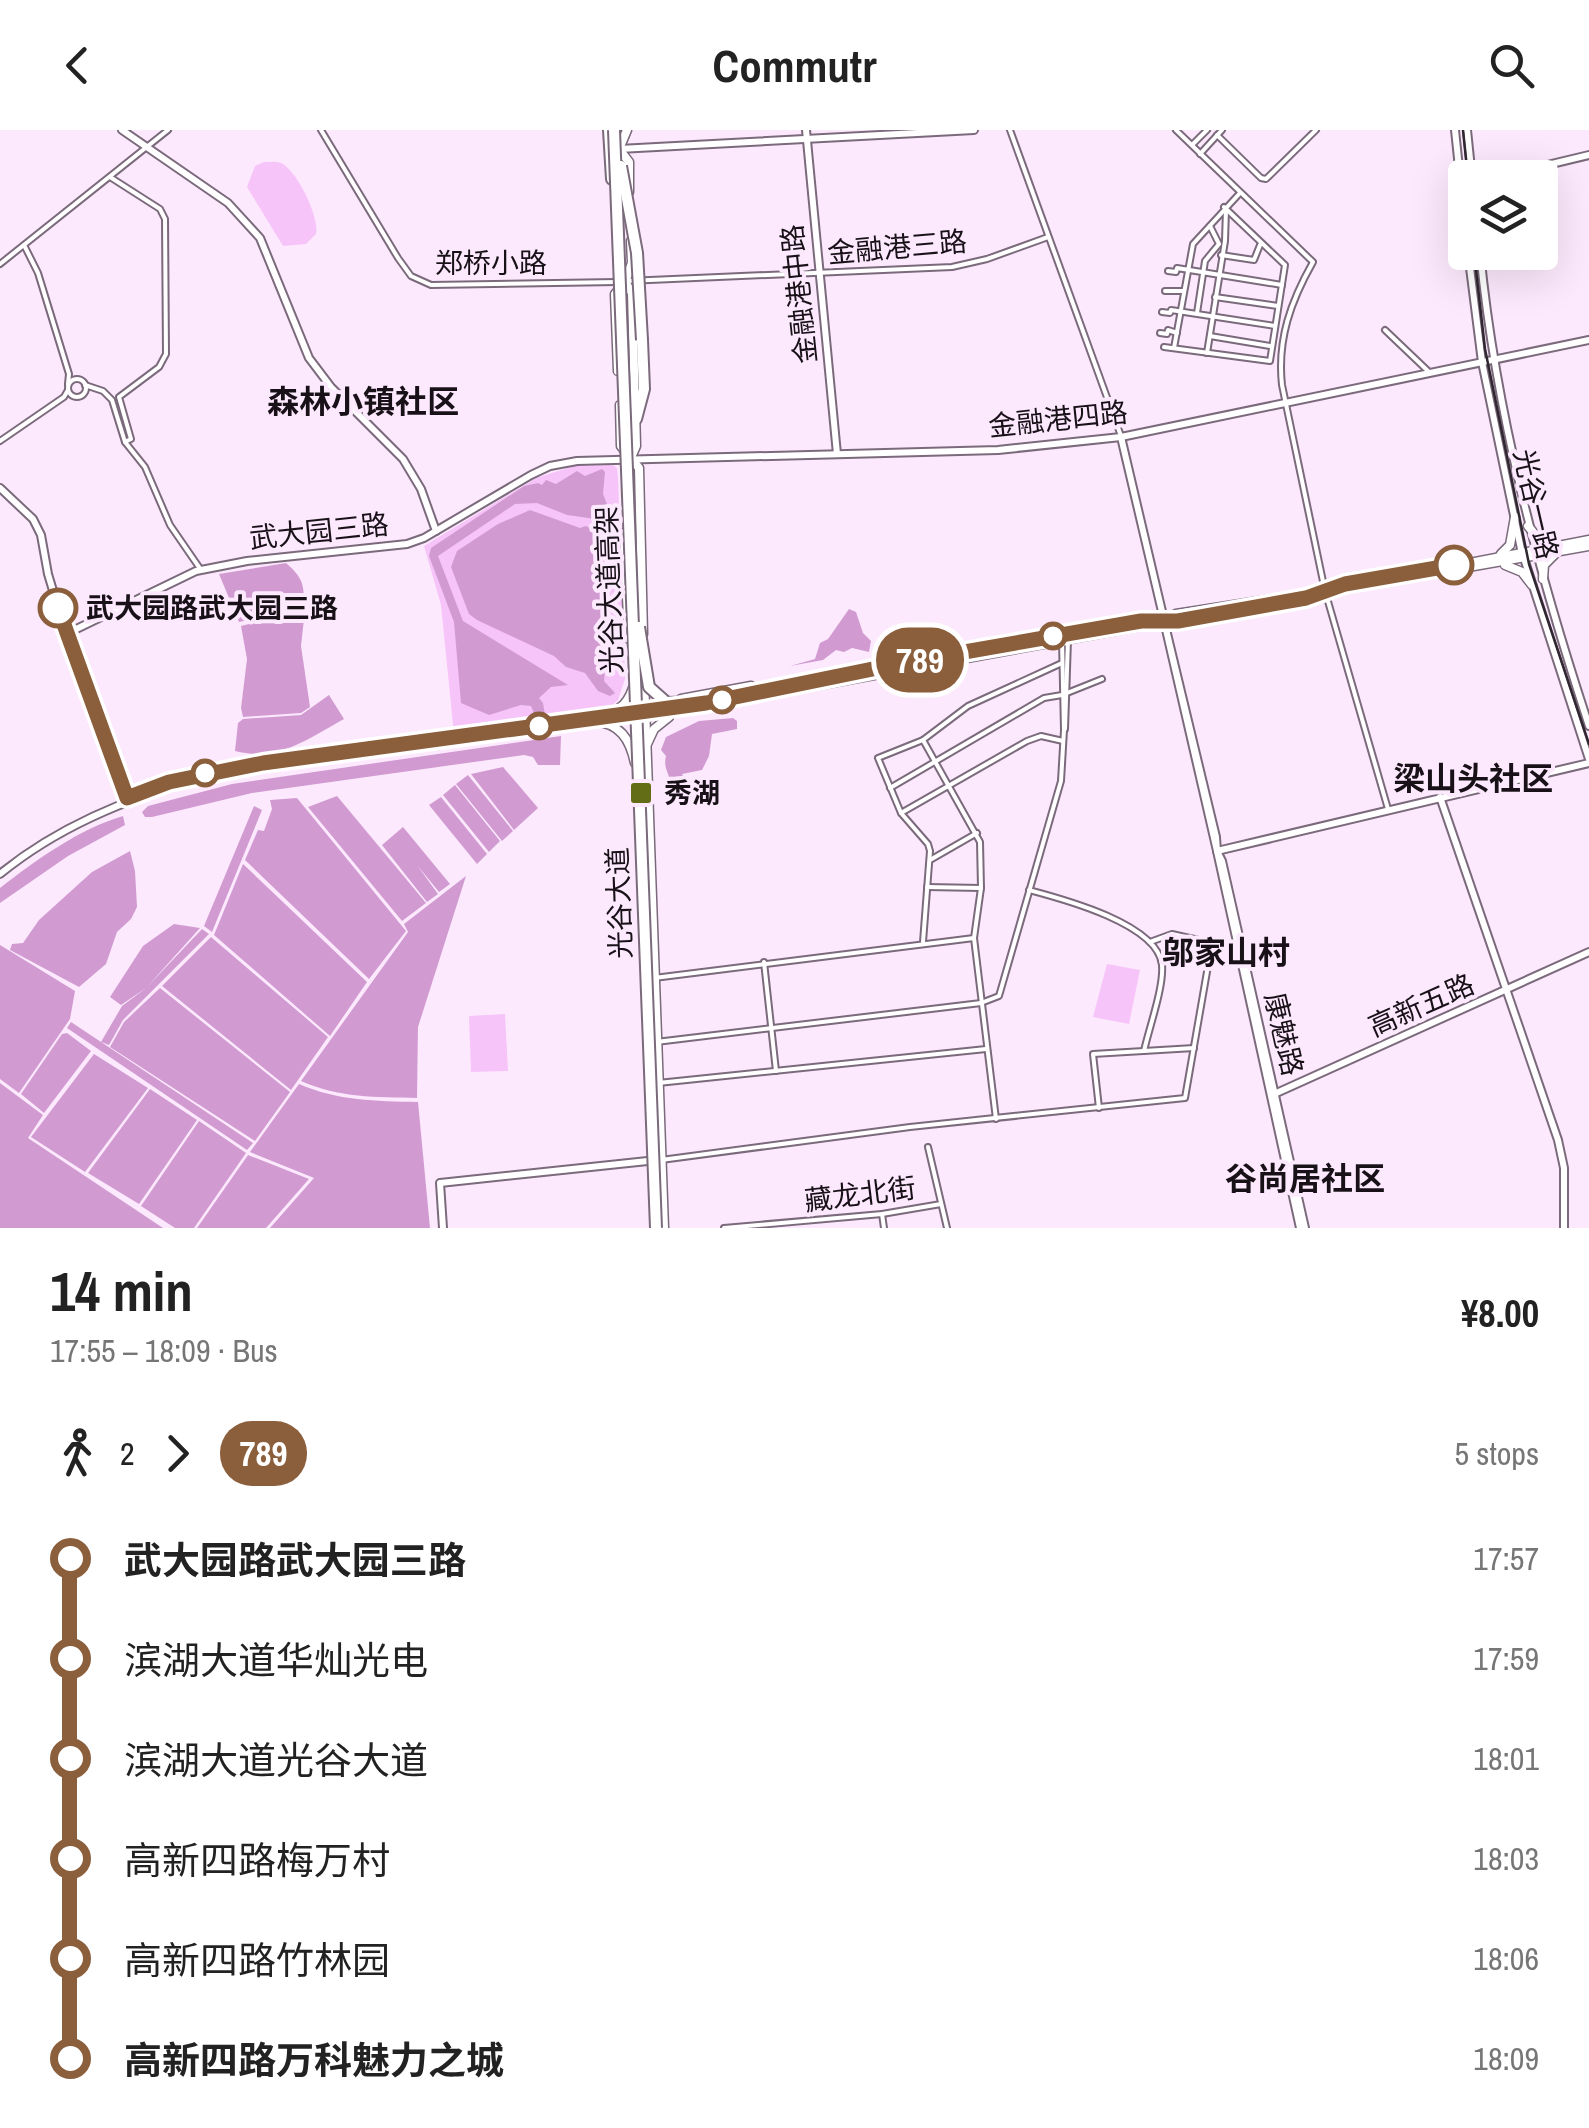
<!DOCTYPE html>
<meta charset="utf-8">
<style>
body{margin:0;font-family:"Archivo Narrow","Noto Sans SC",sans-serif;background:#f2f2f2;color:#222;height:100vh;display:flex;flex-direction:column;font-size:38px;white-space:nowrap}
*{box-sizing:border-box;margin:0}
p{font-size:32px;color:#767676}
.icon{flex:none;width:55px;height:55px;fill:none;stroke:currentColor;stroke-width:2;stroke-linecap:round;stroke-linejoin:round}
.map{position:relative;height:1098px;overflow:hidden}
.side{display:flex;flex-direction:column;background:#fff;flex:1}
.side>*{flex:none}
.badge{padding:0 20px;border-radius:32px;font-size:35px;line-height:65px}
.fabs{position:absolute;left:1448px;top:30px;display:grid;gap:20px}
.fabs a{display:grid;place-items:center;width:110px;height:110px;border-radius:10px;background:#fff;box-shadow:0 10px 40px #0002;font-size:50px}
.map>.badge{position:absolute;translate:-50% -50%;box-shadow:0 0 0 5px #fff}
.legs{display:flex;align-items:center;gap:15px;height:110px;padding:0 50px;font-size:32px}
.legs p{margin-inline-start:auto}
.headline{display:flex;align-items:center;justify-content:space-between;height:170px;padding:0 50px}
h1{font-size:55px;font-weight:700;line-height:75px}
ul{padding:0 50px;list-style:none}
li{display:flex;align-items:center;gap:35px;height:100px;font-size:38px}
li i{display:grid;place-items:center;width:15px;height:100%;margin:0 12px;background:currentColor}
li i::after{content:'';width:25px;height:25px;margin:-12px;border:8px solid;border-radius:50%;background:#fff}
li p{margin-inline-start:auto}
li:first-child i{background:linear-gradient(#0000 50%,currentColor 0)}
li:last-child i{background:linear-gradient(currentColor 50%,#0000 0)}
header{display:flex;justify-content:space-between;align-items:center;height:130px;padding:0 50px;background:#fff;font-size:45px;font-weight:700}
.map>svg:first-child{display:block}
</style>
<header><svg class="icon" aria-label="back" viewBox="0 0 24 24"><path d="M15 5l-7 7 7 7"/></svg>Commutr<svg class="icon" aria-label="search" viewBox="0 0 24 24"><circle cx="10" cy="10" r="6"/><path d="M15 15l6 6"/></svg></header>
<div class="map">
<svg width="1589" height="1098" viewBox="0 0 1589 1098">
<rect width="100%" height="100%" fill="#fde9fd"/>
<g fill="#f6c4f8">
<path d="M 264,32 C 270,32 275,31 281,33 C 297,40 320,88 316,104 L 306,114 L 283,116 L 247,57 L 255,36 Z"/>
<polygon points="613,335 617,338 618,347 625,549 618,570 604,583 454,604 441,475 424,416 536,348 574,336"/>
<polygon points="1107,834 1140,840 1129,894 1093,887"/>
<polygon points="505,884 508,941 471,942 469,886"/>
</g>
<g fill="#d19bd2">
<polygon points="602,339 605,342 603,364 610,382 602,390 567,385 537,373 515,374 438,426 463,491 568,555 551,557 539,568 543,573 546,591 538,593 531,576 521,575 489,585 461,573 454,492 429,426 431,418 524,356 538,353 542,355 546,350 556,354 577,341 585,346"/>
<path d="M 530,380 L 580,398 L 586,396 C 602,404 608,414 604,432 L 608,438 L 604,451 L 610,461 C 604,476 610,494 609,510 C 609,523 605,536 604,551 L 615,563 L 610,566 L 598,561 L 585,543 L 566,537 L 554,526 L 477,490 L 469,484 L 451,437 L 457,421 L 498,394 Z"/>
<path d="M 286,433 C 303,448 305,455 303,478 L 239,492 L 219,444 Z"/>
<polygon points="849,479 856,482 863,503 871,511 869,522 852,518 844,522 836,520 823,530 790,536 815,529 820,513 828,509"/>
<polygon points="305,480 301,516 310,577 301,583 243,587 241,578 247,529 241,496"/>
<path d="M 329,565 L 344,589 C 308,609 278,632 235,621 L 238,593 L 243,589 L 301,585 Z"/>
<path d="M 733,588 L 737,591 L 737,599 L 712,604 L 709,626 L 702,640 L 682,644 L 693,662 L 691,668 L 670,672 C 666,663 670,661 670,652 C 669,642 663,638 666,626 L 661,620 L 666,607 L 699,591 Z"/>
<polygon points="561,606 560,635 538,635 533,627 524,625 252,663 152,687 145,687 142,682 148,676 232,654"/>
<polygon points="503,637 538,678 514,700 471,644"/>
<polygon points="468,645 513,701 502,711 456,654"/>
<polygon points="455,655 500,711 489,722 443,665"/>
<polygon points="337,666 426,773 402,791 308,677"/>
<polygon points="441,667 487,724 477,734 429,675"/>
<polygon points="297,668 406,801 369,849 245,730 258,700 264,701 272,679 270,670"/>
<polygon points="254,676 262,680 212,802 204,796"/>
<path d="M 123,686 L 125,695 L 68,726 L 0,773 L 0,758 C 36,730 79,699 123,686 Z"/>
<polygon points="403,697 450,754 439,762 417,735 438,764 427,772 382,715"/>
<polygon points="130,721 135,741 137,777 131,789 117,802 106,834 79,857 10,820 12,814 23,813 39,790 92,742"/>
<polygon points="243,734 367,852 330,906 214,805"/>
<path d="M 466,746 L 418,897 L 417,968 C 376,967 339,968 301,951 L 408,802 L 404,794 Z"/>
<polygon points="174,794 200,798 147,857 202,799 209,804 123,890 109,915 101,912 122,876 146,858 121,875 110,867 143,816"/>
<polygon points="211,807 328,907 291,960 162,856"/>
<polygon points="0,815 75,861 70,889 19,963 0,949"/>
<polygon points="160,858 290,962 255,1011 110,917 124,892"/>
<polygon points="71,892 253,1013 247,1020 67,898"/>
<polygon points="67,903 91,921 44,983 21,964 62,904"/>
<polygon points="94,924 148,958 85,1042 31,1007"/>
<polygon points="0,953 43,985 28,1008 163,1098 0,1098"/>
<path d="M 299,954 C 338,971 376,971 418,972 L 430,1098 L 270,1098 L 314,1048 L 250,1022 Z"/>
<polygon points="150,959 197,990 139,1074 88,1043"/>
<polygon points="199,991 246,1023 194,1098 175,1098 141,1076"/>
<polygon points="248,1025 309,1049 266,1098 197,1098"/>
</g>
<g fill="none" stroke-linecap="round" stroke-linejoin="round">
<g stroke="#7b6a7b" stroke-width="8">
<g id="street">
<polyline points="321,0 398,128 411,146 431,155 617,152"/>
<polyline points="1010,0 1121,306"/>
<path d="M 1176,0 L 1313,132 C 1291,171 1277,209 1282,255 L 1325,461 L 1388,679"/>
<polyline points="1217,5 1261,48 1266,49 1316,0"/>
<polyline points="1193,14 1207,0"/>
<polyline points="1200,24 1222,0"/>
<polyline points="110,47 160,79 165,89 166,224 159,237 119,267 131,309 125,312"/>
<polyline points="24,115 38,143 69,244 68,254"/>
<polyline points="1221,125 1254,130 1260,115"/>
<polyline points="0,134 168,0"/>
<polyline points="1168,141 1176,142 1177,138 1282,155"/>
<polyline points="627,151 952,137 987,129 1048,107"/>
<polyline points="1165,161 1184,161"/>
<polyline points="1215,167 1278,176"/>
<polyline points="1162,182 1170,183 1171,180 1275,196"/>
<polyline points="1197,183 1205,131 1219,114 1210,96"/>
<polyline points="1385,200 1428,241"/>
<polyline points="1160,203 1167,204 1168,200 1177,203"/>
<polyline points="1210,206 1270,216"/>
<polyline points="1164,217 1270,231 1285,135 1224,77"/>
<polyline points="1174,218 1193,114 1240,63"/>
<polyline points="1207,223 1225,111 1226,79"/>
<circle cx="77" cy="258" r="9"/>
<polyline points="85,255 103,261 112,270 125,312 145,337 170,395 201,440"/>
<polyline points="0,311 64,267 68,260"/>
<polyline points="1065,599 1068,510"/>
<polyline points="923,610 980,712 981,758 974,808 996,989"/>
<polyline points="890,658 1044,568 1062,565 1102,549"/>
<polyline points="901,683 1027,611 1041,606 1063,611"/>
<polyline points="930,730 977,703"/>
<polyline points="927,757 981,758"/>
<path d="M 1029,760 C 1063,769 1158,794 1162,835 C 1164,857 1149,898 1144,921"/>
<polyline points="923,812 930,721 928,714 901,683 878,628 923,610 968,576 1062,533"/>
<polyline points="764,832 776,941"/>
<polyline points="654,848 974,808"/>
<polyline points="656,912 981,873 999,866 1061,651 1064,600 1062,511"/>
<polyline points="658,953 986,919"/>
<polyline points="1099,978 1093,924 1194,918"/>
<polyline points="928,1017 947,1098"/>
<polyline points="661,1030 910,997 1185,968 1212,813 1172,804 1150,812"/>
<polyline points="882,1084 884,1098"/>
<polyline points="724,1098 882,1084 941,1074"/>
</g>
</g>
<g stroke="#7b6a7b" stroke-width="10">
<g id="secondary">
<polyline points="122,0 228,73 260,108 309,228 331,257 403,329 421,359 436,401"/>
<polyline points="806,0 837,324"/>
<polyline points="1455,0 1465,95"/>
<polyline points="1467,0 1472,48"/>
<polyline points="619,19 974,0"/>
<polyline points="1493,48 1589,25"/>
<polyline points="1468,122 1482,232 1521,419 1589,629"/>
<path d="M 1480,122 C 1496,285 1538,441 1589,596"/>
<polyline points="1121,307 1164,490"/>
<polyline points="0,358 33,389 41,405 48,444 66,504 128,671"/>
<polygon points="1164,491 1216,707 1217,721"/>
<polyline points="66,504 196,441 247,431 407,414 424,408 531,345 550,336 577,331 998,320 1121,307 1589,210"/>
<polyline points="230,639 351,621"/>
<polyline points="1440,667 1558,1010 1564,1038 1564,1098"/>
<polyline points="1217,721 1589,633"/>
<path d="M 0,744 C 60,695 132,666 206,647 L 584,592 L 636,588"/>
<polyline points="1272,965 1589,822"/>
<polyline points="443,1098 440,1053 657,1030"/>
<polyline points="1300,1098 1217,721 1222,731 1305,1098"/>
</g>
</g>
<g stroke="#7b6a7b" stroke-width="11">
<g id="primary">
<polyline points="627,0 619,19 629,32 629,62"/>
<polyline points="618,241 615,164 621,157"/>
<polyline points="620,275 621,316 639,338 643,504"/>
<polyline points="629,332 636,316 632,163 625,152 632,133 631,111"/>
<polyline points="1528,396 1541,412 1554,415"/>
<polyline points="624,403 629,509"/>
<polyline points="1501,424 1510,415 1515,387"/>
<polyline points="1505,435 1522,442 1532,455"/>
<polyline points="1543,449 1544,435 1555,424"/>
<polyline points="1337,460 1589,416"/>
<polyline points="1165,491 1318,463"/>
<polyline points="858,541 1141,491 1164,491 1176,484 1325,461 1589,410"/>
<polyline points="644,548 664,1098"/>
<polyline points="681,569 751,556"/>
<polyline points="645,587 1152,494"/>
<path d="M 593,588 C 613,583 626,580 633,558"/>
<path d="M 593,591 C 620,593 630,609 635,633"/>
<polyline points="647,614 654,599 669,587"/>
</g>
</g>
<g stroke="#7b6a7b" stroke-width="14">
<g id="highway">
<polyline points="609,0 612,49"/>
<polyline points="636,289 644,259 642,210"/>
<polyline points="788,553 863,541"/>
</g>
</g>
<use href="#street" stroke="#fff" stroke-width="4"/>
<use href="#secondary" stroke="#fff" stroke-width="6"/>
<use href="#primary" stroke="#fff" stroke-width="8"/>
<use href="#highway" stroke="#fff" stroke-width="10"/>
<g stroke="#302830" stroke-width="2.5">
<polyline points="1463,0 1468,48"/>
<polyline points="1474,122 1485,219 1529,434 1589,614"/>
</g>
<g stroke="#7b6a7b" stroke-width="14" stroke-linecap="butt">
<g id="highway-bridge">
<polyline points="614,0 656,1098"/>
<polyline points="621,36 637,123 642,210"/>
<polyline points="639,497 649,557 667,573 696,572 788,553"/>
</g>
</g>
<use href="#highway-bridge" stroke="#fff" stroke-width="10"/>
</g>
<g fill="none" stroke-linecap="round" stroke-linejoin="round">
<g stroke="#fff" stroke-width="22">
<polyline id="line-1" points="58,478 127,668 169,652 263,633 706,573 907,532 1141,491 1178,491 1306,468 1345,454 1454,435"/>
</g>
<use href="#line-1" stroke="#8b5e3c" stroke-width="15"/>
</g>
<g fill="#fff" stroke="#8b5e3c" stroke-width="5">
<circle cx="1454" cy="435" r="18"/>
<circle cx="58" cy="478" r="18"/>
<circle cx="1053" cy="506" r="12"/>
<circle cx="722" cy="570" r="12"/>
<circle cx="539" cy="596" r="12"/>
<circle cx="205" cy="643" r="12"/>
</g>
<rect fill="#626d15" stroke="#fde9fd" stroke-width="4" x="629" y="651" width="24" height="24" rx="5"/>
<g text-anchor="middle" stroke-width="8" stroke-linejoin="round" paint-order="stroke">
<g font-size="28" fill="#181118" stroke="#fde9fd">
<text transform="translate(897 117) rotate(-5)" y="10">金融港三路</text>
<text x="491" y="143">郑桥小路</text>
<text transform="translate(799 164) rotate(-96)" y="10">金融港中路</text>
<text transform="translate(1058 289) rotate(-6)" y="10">金融港四路</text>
<text transform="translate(1536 374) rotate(77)" y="10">光谷一路</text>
<text transform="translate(319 401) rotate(-6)" y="10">武大园三路</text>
<text transform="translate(609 460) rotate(-92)" y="10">光谷大道高架</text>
<text transform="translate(619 773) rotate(-92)" y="10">光谷大道</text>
<text transform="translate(1421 875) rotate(-24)" y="10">高新五路</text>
<text transform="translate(1284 904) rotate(77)" y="10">康魅路</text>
<text transform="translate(860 1064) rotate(-7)" y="10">藏龙北街</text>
</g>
<g font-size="28" font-weight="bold" fill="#181118" stroke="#fde9fd" text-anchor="start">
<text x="86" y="488">武大园路武大园三路</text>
</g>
<g font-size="28" font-weight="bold" fill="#181118" stroke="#fde9fd" text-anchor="start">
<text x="664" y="673">秀湖</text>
</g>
<g font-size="32" font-weight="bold" fill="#181118" stroke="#fde9fd">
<text x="363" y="283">森林小镇社区</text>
<text x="1473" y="660">梁山头社区</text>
<text x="1226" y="834">邬家山村</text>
<text x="1305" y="1060">谷尚居社区</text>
</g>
</g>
</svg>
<div class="fabs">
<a><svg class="icon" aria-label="layers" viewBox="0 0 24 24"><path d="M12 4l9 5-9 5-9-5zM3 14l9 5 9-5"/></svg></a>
</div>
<b class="badge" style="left:920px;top:530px;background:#8b5e3c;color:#fff">789</b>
</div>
<section class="side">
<div class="headline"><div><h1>14 min</h1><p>17:55 – 18:09 · Bus</p></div><b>¥8.00</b></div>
<div class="legs"><svg class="icon" aria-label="walk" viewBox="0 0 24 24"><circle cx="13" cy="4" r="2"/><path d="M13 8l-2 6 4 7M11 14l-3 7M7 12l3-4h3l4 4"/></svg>2<svg class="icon" aria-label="forward" viewBox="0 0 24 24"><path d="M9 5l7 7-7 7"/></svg><b class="badge" style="background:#8b5e3c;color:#fff">789</b><p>5 stops</p></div>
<ul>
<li><i style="color:#8b5e3c"></i><b>武大园路武大园三路</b><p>17:57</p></li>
<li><i style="color:#8b5e3c"></i><span>滨湖大道华灿光电</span><p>17:59</p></li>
<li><i style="color:#8b5e3c"></i><span>滨湖大道光谷大道</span><p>18:01</p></li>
<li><i style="color:#8b5e3c"></i><span>高新四路梅万村</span><p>18:03</p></li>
<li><i style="color:#8b5e3c"></i><span>高新四路竹林园</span><p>18:06</p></li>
<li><i style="color:#8b5e3c"></i><b>高新四路万科魅力之城</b><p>18:09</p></li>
</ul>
</section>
